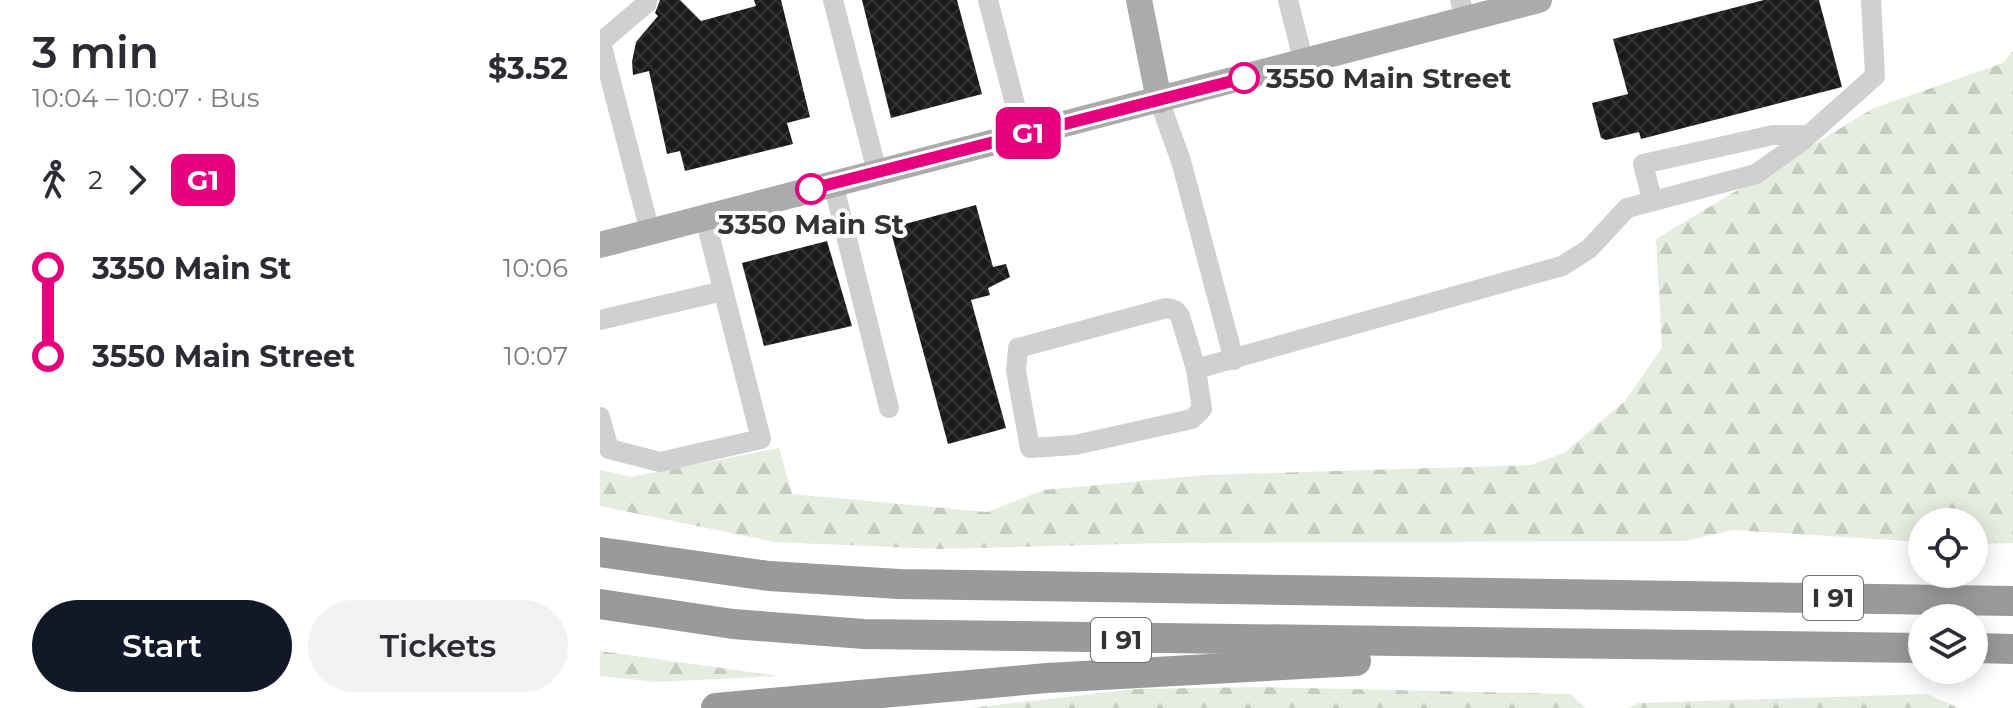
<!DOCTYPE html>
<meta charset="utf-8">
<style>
body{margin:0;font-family:Montserrat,sans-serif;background:#f2f2f3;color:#2b2b33;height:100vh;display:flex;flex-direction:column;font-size:30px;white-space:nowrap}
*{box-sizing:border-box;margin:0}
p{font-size:26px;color:#7c7c81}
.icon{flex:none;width:44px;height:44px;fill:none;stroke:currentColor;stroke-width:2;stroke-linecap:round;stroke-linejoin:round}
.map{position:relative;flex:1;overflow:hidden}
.details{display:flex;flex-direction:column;background:#fff;width:600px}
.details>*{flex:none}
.badge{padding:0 16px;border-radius:12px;font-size:28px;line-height:52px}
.tools{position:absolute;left:1308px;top:508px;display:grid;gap:16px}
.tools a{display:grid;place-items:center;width:80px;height:80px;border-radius:50%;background:#fff;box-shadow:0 4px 20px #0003;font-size:40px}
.map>.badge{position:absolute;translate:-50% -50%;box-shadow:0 0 0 4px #fff}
.legs{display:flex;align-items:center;gap:12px;height:88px;padding:0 32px;font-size:26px}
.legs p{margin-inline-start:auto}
.summary{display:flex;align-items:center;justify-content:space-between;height:136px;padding:0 32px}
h1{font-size:44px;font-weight:600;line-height:60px}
.primary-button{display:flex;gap:16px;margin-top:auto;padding:16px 32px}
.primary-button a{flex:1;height:92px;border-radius:48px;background:#111827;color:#fff;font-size:32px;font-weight:600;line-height:92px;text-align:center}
.primary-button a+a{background:#f2f2f3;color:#2b2b33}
ul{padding:0 32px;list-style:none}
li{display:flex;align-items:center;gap:28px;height:88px;font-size:30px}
li i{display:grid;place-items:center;width:12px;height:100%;margin:0 10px;background:currentColor}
li i::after{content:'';width:20px;height:20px;margin:-10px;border:6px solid;border-radius:50%;background:#fff}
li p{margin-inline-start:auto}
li:first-child i{background:linear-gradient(#0000 50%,currentColor 0)}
li:last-child i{background:linear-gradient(currentColor 50%,#0000 0)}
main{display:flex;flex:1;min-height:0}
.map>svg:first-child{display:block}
</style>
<main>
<section class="details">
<div class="summary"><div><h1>3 min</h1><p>10:04 – 10:07 · Bus</p></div><b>$3.52</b></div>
<div class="legs"><svg class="icon" aria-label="walk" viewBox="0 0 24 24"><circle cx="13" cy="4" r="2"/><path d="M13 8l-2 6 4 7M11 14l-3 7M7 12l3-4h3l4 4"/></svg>2<svg class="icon" aria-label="forward" viewBox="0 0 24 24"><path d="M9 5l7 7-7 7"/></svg><b class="badge" style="background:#e6007e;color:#fff">G1</b></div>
<ul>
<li><i style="color:#e6007e"></i><b>3350 Main St</b><p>10:06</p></li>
<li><i style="color:#e6007e"></i><b>3550 Main Street</b><p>10:07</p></li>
</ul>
<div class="primary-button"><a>Start</a><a>Tickets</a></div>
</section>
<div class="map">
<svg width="1413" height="708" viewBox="0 0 1413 708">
<defs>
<pattern id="forest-firs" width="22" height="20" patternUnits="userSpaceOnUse" patternTransform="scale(2)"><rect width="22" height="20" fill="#e6ecdf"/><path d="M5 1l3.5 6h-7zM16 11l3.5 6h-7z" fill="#c6cbc0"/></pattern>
<pattern id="building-cross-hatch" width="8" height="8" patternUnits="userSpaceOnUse" patternTransform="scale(2)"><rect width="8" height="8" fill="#1a1a1a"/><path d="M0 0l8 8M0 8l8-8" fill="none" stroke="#333"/></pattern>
</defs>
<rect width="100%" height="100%" fill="#fff"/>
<g fill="url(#forest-firs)">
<polygon points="1413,51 1413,543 1374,544 1374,522 1322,522 1322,542 1133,530 1085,541 565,543 338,549 175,542 0,506 0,470 31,477 179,448 192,494 387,512 444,490 605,475 931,465 964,453 1025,401 1062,348 1056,239 1274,108 1403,63"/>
<polygon points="0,651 179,676 56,682 0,676"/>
<polygon points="658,687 970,694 986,708 371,708 537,689"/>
<polygon points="1327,694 1359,708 1028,708 1038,703"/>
</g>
<g fill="url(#building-cross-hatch)">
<polygon points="60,0 80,0 101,21 156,6 154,0 181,0 210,117 187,123 193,144 85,171 80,151 67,154 49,71 33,75 32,62 36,42 58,16 55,13"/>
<polygon points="262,0 357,0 382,94 291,118"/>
<polygon points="1164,0 1219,0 1242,87 1041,139 1039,132 1006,140 1001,138 992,103 1028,94 1013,39"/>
<polygon points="376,205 393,267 406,264 410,277 388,288 390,295 371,300 406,428 348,444 290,228"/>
<polygon points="227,241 252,326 164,346 142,263"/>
</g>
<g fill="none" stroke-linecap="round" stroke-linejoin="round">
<g stroke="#d0d0d0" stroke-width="20">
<polyline points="233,0 277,172"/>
<polyline points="388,0 423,135"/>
<polyline points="688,0 704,63"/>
<polyline points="860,0 866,19"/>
<polyline points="0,39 50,232"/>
<polyline points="0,43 47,3"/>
<polyline points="559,100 581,161 634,360"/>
<polyline points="233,183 289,408"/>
<polyline points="1052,199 1043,164 1173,135 1208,135"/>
<polyline points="0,320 123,291"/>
<polyline points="596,369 580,316 575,310 566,308 418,348 416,371 430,448 475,445 592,419 602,409 596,369 962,266 989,249 1027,208 1156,174 1202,141 1275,76 1271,0"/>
<polyline points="0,417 9,449 60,462 161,439 105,218"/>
</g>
<g stroke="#ababab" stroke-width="26">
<polyline points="539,0 559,100"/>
<polyline points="0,245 939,0"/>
</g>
<g stroke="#9a9a9a" stroke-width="30">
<polyline points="0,552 169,576 299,584 1413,601"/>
<polyline points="0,604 133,624 264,634 1322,648"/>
<polyline points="1374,648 1413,649"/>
<polyline points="116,708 447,678 756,661"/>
</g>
</g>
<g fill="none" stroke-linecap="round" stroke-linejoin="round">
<g stroke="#fff" stroke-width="18">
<polyline id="line-1" points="211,189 644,78"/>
</g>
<use href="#line-1" stroke="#e6007e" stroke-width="12"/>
</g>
<g fill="#fff" stroke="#e6007e" stroke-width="4">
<circle cx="644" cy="78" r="14"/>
<circle cx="211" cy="189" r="14"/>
</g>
<g text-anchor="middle" stroke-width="8" stroke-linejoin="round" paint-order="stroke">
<g fill="#fff" stroke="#707070" stroke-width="2">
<rect x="1203" y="576" width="60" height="44" rx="6"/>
<rect x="491" y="618" width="60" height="44" rx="6"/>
</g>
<g font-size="26" font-weight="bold" fill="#333">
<text x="1233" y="607">I 91</text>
<text x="521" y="649">I 91</text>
</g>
<g font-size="28" font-weight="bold" fill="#333" stroke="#fff" text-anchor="start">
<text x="666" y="88">3550 Main Street</text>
<text x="211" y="234" text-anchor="middle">3350 Main St</text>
</g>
</g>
</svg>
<div class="tools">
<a><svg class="icon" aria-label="locate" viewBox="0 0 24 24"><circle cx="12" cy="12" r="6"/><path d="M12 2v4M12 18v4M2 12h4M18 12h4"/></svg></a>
<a><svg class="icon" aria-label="layers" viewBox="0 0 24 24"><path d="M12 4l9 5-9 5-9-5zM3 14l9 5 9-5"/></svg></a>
</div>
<b class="badge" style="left:428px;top:133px;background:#e6007e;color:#fff">G1</b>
</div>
</main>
